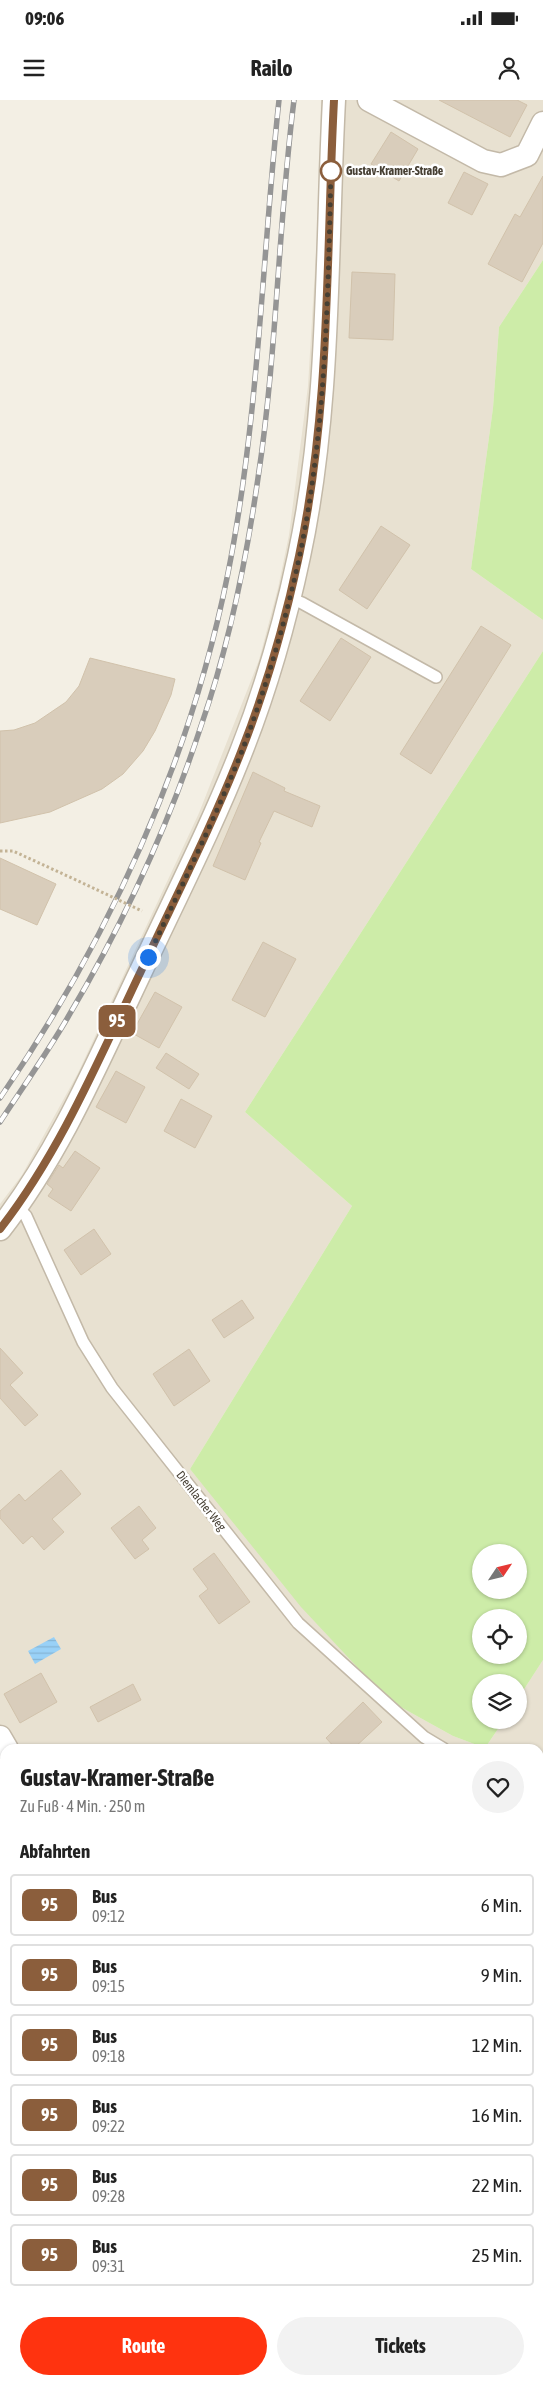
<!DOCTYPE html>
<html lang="de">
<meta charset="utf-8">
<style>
body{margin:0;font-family:"Asap Condensed",sans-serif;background:#f2f2f2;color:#222;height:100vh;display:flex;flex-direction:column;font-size:19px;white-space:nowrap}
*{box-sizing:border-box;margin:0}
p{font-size:16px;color:#767676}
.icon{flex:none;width:28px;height:28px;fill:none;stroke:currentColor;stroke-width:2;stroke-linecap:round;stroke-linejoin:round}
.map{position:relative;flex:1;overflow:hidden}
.details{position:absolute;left:0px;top:1644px;width:544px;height:641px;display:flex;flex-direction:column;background:#fff;border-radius:15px 15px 0 0;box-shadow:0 1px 4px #0004}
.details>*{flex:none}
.badge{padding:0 10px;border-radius:8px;font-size:18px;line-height:32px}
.needle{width:32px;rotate:55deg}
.tools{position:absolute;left:472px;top:1444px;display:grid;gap:10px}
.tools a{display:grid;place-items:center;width:55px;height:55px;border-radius:50%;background:#fff;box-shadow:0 1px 4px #0004;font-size:25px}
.you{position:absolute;width:25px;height:25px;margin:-12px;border:4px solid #fff;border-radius:50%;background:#1a73e8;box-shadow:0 0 0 8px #1a73e833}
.map>.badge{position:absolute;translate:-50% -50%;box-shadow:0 0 0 2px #fff}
h2{padding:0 20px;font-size:19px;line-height:45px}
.round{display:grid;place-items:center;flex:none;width:52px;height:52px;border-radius:26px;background:#f2f2f2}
.summary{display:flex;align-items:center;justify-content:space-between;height:85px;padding:0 20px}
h1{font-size:24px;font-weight:700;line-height:38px}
.cta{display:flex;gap:10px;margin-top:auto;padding:10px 20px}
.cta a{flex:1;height:58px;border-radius:30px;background:#ff330f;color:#fff;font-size:20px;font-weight:700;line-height:58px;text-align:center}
.cta a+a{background:#f2f2f2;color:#222}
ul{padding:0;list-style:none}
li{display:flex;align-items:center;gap:15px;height:62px;margin:0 10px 8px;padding:0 10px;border:2px solid #e0e0e0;border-radius:5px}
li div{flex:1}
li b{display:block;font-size:19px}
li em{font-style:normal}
li .badge{min-width:55px;font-weight:700;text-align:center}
.status{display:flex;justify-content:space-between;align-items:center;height:35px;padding:0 25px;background:#fff;direction:ltr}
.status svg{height:14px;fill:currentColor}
header{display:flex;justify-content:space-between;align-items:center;height:65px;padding:0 20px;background:#fff;font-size:22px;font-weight:700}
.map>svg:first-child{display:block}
</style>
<div class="status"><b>09:06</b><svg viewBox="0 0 49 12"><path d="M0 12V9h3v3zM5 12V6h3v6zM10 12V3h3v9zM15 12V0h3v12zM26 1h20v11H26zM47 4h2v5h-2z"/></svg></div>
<header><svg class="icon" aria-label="menu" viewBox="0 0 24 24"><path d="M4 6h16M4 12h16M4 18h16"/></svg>Railo<svg class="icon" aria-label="person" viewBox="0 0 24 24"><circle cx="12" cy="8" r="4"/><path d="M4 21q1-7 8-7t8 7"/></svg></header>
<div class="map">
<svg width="543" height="2284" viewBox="0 0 543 2284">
<defs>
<pattern id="forest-crowns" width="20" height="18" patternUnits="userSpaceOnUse" patternTransform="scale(1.25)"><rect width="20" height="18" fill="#cdeca8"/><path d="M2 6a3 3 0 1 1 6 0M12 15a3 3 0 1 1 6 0" fill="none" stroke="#b1cb91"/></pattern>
<pattern id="water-rules" width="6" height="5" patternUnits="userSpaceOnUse" patternTransform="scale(1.25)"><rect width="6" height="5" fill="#99d1f7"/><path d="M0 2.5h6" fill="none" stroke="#85b4d4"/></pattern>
</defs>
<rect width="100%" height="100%" fill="#f3efe4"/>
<polygon fill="#e8e1d1" points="321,0 543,0 543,160 499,227 493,308 471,469 543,520 543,551 245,1012 352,1106 190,1369 388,1600 453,1636 485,1648 504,1620 519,1620 519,1597 543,1560 543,1759 539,1757 539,1649 5,1649 5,1779 0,1780 0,1104 22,1075 78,973 199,713 259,560 278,488 289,435 308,286 319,103"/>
<g fill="#cdeca8" fill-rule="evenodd">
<polygon points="543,160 543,520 471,469 493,308 499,227"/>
<path d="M 543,551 L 543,1560 L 519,1597 L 519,1582 L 481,1582 L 481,1620 L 504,1620 L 485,1648 L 453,1636 L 388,1600 L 301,1507 L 190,1369 L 352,1106 L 245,1012 ZM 481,1452 L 519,1452 L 519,1490 L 481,1490 ZM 481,1518 L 519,1518 L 519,1555 L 481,1555 Z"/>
</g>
<polygon fill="url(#forest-crowns)" points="539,1757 543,1759 543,2284 0,2284 0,1780 5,1780 5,2280 539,2280"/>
<polygon fill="url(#water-rules)" points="54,1537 61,1549 35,1564 28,1551"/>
<g fill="#d9cdbb" stroke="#d1c2ab">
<polygon points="439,0 517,0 527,5 510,37"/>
<polygon points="391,32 418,49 399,81 371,64"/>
<polygon points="464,72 488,84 472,115 448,103"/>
<polygon points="543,76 543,143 522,182 488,164 515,114 520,117"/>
<polygon points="352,172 395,174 393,240 349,238"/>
<polygon points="381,426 410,445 367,509 339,490"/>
<polygon points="481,526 511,545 431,674 400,654"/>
<polygon points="341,538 371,557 330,621 300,601"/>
<polygon points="90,558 175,579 171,595 155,631 143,651 123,674 102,689 50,712 0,723 0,631 14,630 35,623 66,602 79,586"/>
<polygon points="253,672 285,688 284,691 320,706 312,727 274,711 259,742 261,743 245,780 213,766"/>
<polygon points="0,758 56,784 37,825 0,809"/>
<polygon points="263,842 296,859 265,917 232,900"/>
<polygon points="155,892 182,907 159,948 132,933"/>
<polygon points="166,953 199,974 189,989 156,968"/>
<polygon points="116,971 145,987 126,1023 96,1007"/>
<polygon points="181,999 212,1016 195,1048 164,1031"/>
<polygon points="75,1051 100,1068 71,1111 48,1096 53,1089 47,1084 59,1065 63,1068"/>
<polygon points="94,1129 111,1154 81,1175 64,1150"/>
<polygon points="242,1200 254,1218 224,1238 212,1220"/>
<polygon points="0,1248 23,1273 10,1285 38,1315 25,1326 0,1298"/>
<polygon points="189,1249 210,1281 174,1306 153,1274"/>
<polygon points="61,1370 81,1394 52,1419 64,1432 44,1450 32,1436 23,1444 0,1418 0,1411 19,1394 25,1401"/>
<polygon points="139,1406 156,1428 142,1440 149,1449 135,1459 111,1428"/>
<polygon points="214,1453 250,1502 219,1524 199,1496 208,1489 193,1469"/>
<polygon points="41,1573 57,1602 20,1623 4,1594"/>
<polygon points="133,1584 141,1600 98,1622 90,1607"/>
<polygon points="363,1602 382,1622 353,1649 336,1649 326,1638"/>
</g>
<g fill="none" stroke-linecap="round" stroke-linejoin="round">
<g stroke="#c3b9a8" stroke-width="14">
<g id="lane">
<polyline points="290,498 302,503 436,577"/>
<polyline points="17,1107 26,1116 83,1242 112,1288 298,1523 424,1637 444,1649"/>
<polyline points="539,1689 543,1689"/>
</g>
</g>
<g stroke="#c3b9a8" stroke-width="25">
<g id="street">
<polyline points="369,0 483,61 501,65 527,55 543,23"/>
<path d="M 0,1129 C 60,1052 99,959 141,871 C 175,798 212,726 241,652 C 266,589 285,522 299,456 C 331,307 326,151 334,0"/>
<polyline points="0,1637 7,1649"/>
</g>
</g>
<g stroke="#c3b395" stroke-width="3" stroke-dasharray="2.5 2.5" stroke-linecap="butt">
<polyline points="0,751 13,751 74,779"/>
<polyline points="0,1944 5,1944"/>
<polyline points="539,1974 543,1977"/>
</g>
<use href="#lane" stroke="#fff" stroke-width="11"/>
<use href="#street" stroke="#fff" stroke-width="22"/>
<g stroke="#959595" stroke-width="5.5">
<g id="rail">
<path d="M 0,998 C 108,841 191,660 228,473 C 259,317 262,158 279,0"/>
<path d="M 0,1022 C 23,987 47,953 68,917 C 122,826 168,727 201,626 C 229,546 246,462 258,378 C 277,253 278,126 294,0"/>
</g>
</g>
<use href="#rail" stroke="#fff" stroke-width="4" stroke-dasharray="11" stroke-linecap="butt"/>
<polyline stroke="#c3b395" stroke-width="3" stroke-dasharray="2.5 2.5" stroke-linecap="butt" points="74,779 142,811"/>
</g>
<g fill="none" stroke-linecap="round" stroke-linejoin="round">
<g stroke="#fff" stroke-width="11">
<path id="line" d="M 0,1129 C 60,1052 99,959 141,871 C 175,798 212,726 241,652 C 266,589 285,522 299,456 C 331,306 326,152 334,0"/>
</g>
<use href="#line" stroke="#8b5e3c" stroke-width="8"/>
<path stroke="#463f33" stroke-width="5" stroke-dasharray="0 9" d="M 148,857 C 180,789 214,721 242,651 C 266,588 286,520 300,454 C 326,328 328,197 331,69 L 331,71"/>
</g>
<circle fill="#fff" stroke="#8b5e3c" stroke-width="2.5" cx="331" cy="71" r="10"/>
<g text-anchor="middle" stroke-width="5" stroke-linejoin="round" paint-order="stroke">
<g font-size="12" font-weight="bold" fill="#463f33" stroke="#fff" text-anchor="start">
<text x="346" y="75">Gustav-Kramer-Straße</text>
</g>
<g font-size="12" fill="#463f33" stroke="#fff">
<text transform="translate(201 1401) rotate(52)" y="4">Diemlacher Weg</text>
</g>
</g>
</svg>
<div class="tools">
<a><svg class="needle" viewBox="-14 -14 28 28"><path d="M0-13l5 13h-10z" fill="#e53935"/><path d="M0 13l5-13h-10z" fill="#767676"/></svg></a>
<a><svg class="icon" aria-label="locate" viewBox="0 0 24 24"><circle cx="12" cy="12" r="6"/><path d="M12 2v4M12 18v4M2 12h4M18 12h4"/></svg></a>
<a><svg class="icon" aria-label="layers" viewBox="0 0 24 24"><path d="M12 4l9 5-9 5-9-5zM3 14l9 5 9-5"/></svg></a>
</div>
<div class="you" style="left:148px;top:857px"></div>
<b class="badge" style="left:117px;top:921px;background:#8b5e3c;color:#fff">95</b>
<section class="details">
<div class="summary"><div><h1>Gustav-Kramer-Straße</h1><p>Zu Fuß · 4 Min. · 250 m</p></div><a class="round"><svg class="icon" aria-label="heart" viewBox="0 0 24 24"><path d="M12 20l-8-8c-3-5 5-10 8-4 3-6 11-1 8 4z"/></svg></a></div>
<h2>Abfahrten</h2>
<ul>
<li><span class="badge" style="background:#8b5e3c;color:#fff">95</span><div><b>Bus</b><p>09:12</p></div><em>6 Min.</em></li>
<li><span class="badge" style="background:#8b5e3c;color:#fff">95</span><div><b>Bus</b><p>09:15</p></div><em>9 Min.</em></li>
<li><span class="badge" style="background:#8b5e3c;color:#fff">95</span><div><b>Bus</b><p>09:18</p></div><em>12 Min.</em></li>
<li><span class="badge" style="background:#8b5e3c;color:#fff">95</span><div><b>Bus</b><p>09:22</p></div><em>16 Min.</em></li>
<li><span class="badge" style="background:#8b5e3c;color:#fff">95</span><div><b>Bus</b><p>09:28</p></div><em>22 Min.</em></li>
<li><span class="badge" style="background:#8b5e3c;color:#fff">95</span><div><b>Bus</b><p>09:31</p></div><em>25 Min.</em></li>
</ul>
<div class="cta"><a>Route</a><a>Tickets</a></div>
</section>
</div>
